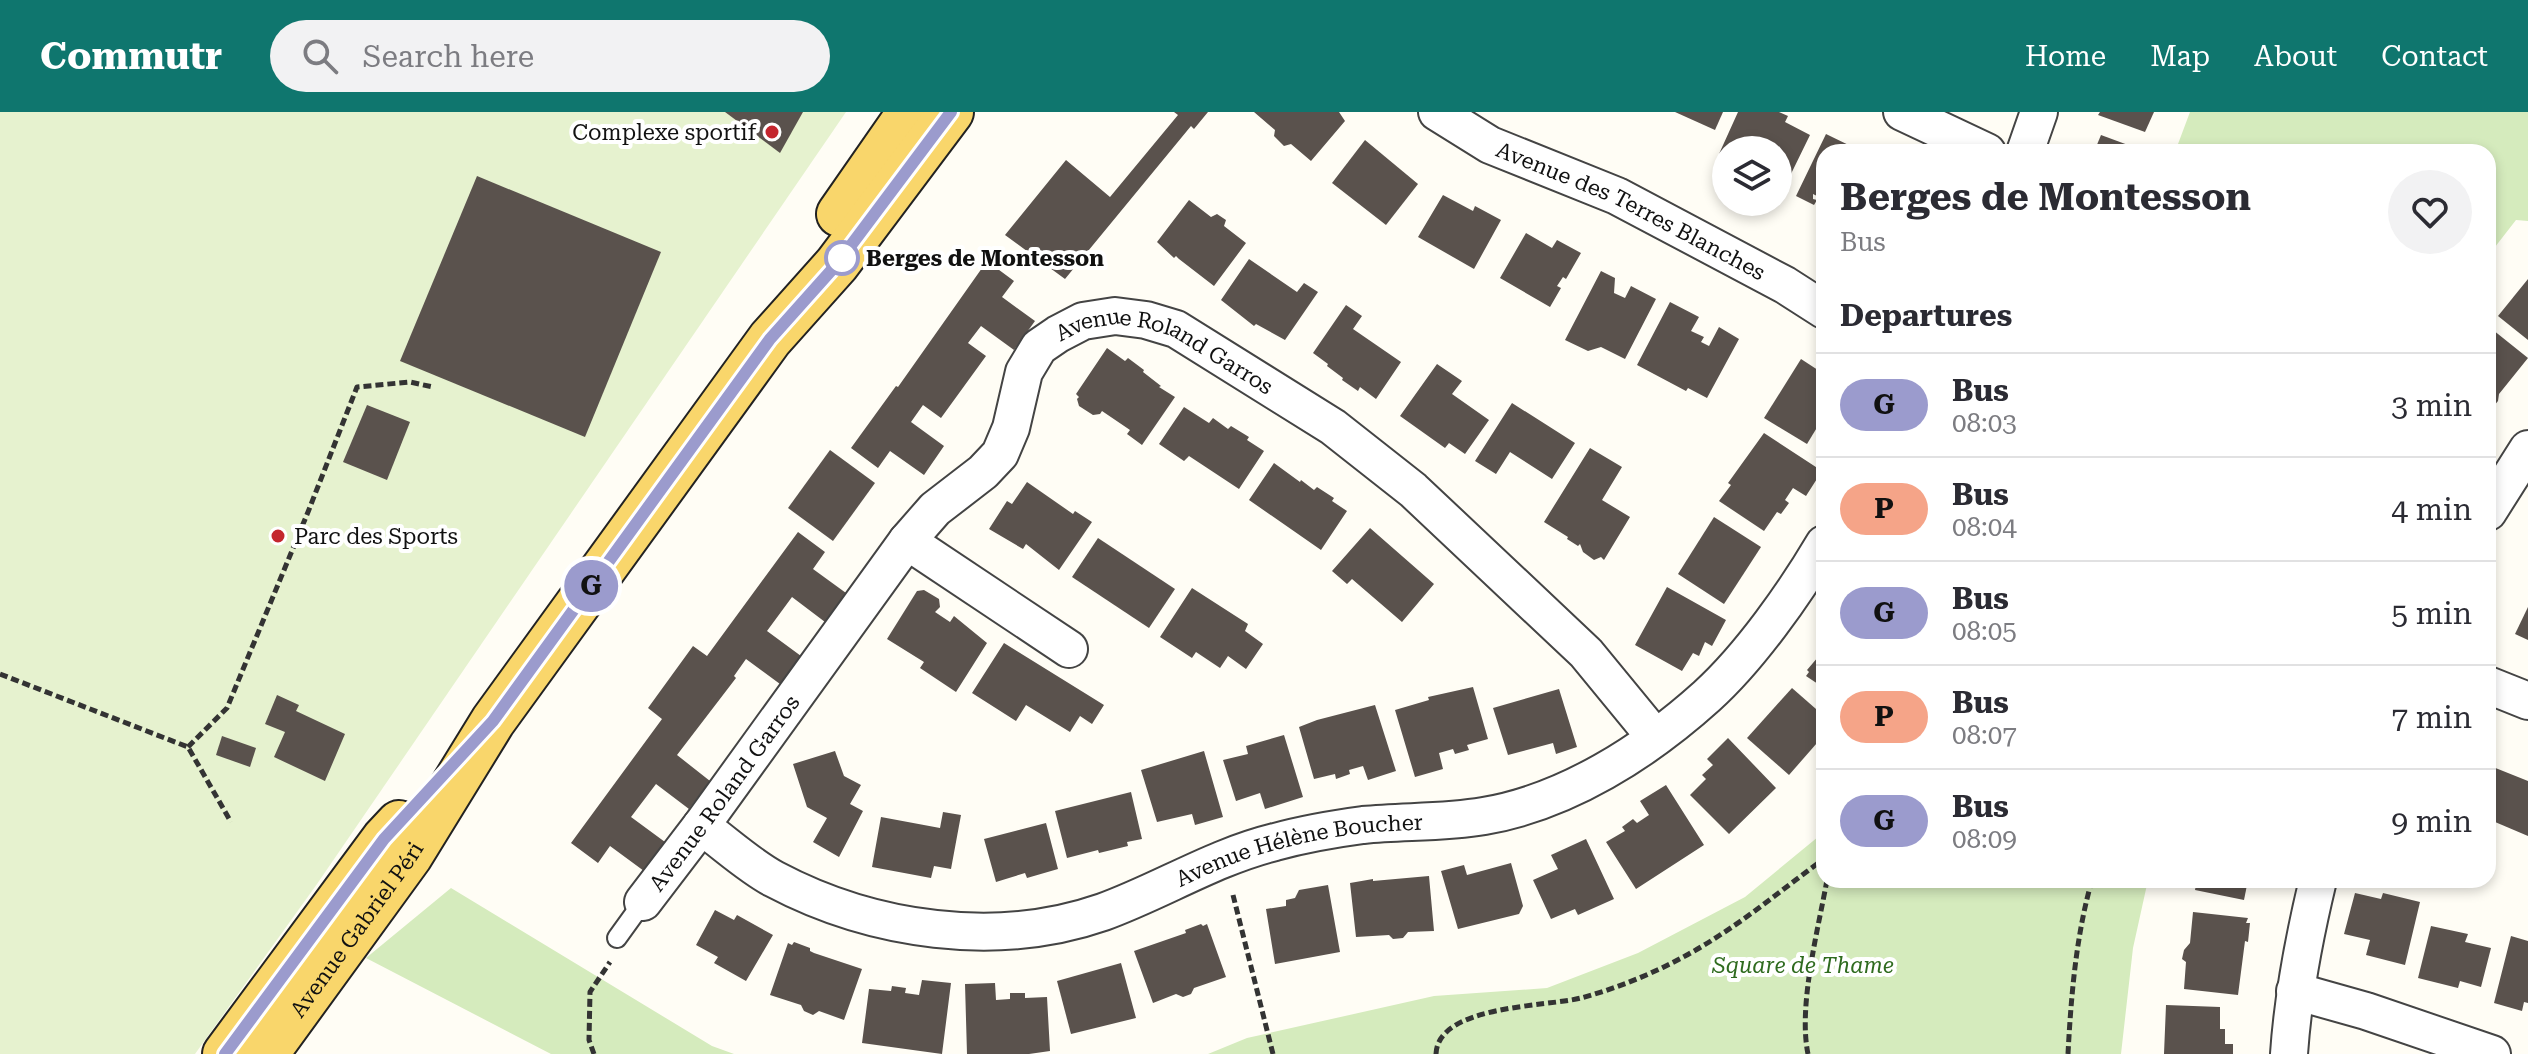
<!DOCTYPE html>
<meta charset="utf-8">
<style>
body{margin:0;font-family:"Roboto Serif",serif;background:#f2f2f3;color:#2b2b33;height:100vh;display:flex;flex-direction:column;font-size:30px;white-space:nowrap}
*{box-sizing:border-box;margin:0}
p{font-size:26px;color:#7c7c81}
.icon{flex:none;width:44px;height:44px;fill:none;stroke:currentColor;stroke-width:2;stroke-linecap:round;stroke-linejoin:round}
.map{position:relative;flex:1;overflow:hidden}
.panel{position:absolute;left:1816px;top:32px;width:680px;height:744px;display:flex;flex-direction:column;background:#fff;border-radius:24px;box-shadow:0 4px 12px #0003}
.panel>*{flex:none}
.badge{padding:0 16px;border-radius:26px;font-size:28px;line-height:52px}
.fabs{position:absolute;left:1712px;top:24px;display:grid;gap:16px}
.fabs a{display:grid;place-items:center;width:80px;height:80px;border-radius:50%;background:#fff;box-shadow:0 4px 12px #0003;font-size:40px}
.map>.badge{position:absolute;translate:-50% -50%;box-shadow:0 0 0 4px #fff}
h2{padding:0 24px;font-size:30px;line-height:72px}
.round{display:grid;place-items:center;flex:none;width:84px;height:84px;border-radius:42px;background:#f2f2f3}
.overview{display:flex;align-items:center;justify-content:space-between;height:136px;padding:0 24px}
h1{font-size:38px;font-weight:700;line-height:60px}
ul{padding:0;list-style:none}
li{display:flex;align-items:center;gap:24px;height:104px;padding:0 24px;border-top:2px solid #e1e1e2}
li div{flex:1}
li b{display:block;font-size:30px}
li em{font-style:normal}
li .badge{min-width:88px;font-weight:700;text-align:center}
header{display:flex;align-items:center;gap:48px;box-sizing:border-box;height:112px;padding:0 40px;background:#0f766e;color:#fff}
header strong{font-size:38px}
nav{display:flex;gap:44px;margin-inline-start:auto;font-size:28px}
.search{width:560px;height:72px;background:#f2f2f3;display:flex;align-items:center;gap:20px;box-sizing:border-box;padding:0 28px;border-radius:44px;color:#7c7c81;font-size:30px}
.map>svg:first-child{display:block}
</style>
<header>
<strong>Commutr</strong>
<div class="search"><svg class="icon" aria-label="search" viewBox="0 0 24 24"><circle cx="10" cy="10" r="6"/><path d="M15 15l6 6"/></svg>Search here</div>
<nav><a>Home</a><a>Map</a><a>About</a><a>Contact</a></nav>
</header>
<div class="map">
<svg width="2528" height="942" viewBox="0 0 2528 942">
<rect width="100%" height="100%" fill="#fffdf5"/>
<g fill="#d5ebbd">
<polygon points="2190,0 2528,0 2528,109 2516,108 2488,144 2488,40 2175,40"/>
<polygon points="1824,720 1824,768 2148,768 2133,836 2121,942 1208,942 1247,926 1434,884 1547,876 1638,841 1745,785"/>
<polygon points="451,776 712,934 734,942 551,942 366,846"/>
</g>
<polygon fill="#e6f2cf" points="0,0 846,0 317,772 195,942 0,942"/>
<g fill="#5a524d">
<polygon points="725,0 803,0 780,41"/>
<polygon points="1174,0 1208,0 1194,17 1191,14 1065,167 1005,123 1066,48 1110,85 1178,3"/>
<polygon points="1254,0 1339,0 1345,9 1311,49 1291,32 1284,34 1274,24 1275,18"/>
<polygon points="1675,0 1723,0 1715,18"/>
<polygon points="1738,0 1779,0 1788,4 1785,10 1810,23 1789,66 1778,61 1778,38 1726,38 1726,45 1719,42"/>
<polygon points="2100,0 2154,0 2145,20 2098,3"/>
<polygon points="1826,22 1863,40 1824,40 1824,81 1822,80 1819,85 1813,82 1813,87 1817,88 1814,93 1796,84"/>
<polygon points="2101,23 2147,40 2094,40"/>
<polygon points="1365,28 1418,72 1386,113 1332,71"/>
<polygon points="477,64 661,140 585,325 400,249"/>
<polygon points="1443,83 1473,99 1475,94 1501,108 1474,157 1418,125"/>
<polygon points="1189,88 1211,105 1217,102 1226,108 1224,114 1246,131 1214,174 1179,147 1176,144 1174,146 1157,130"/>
<polygon points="1526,121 1552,136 1557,128 1581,141 1566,167 1563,165 1557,174 1561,176 1550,195 1500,166"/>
<polygon points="1249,147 1297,180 1304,171 1318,180 1285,228 1256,212 1254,214 1221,188"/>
<polygon points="987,149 1014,169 1002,185 1035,209 1014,238 981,214 968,231 986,244 941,306 923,293 911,310 944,334 924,363 890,339 878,356 851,336 896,274 898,275"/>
<polygon points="1601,159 1615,166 1614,181 1625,186 1631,174 1656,187 1625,247 1601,235 1588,239 1565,228"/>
<polygon points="2528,167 2528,228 2498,204"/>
<polygon points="1670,190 1699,205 1691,219 1704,225 1701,230 1709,234 1719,215 1739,227 1707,286 1688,276 1686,279 1637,253"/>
<polygon points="1346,193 1362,204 1353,217 1401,250 1376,287 1360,275 1358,279 1342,268 1343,266 1327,254 1328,252 1313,241"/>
<polygon points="2488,214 2528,246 2499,282 2498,289 2488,301"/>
<polygon points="1107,236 1125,249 1128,246 1144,258 1143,260 1161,274 1159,275 1175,285 1142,333 1127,322 1130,318 1102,299 1100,302 1093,303 1079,294 1077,287 1079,285 1076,282"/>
<polygon points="1801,247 1824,262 1824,304 1807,332 1764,306"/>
<polygon points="1437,252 1462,269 1452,282 1489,308 1465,342 1449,331 1445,336 1400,304"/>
<polygon points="1512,291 1575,331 1552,367 1510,340 1496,362 1475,349"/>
<polygon points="367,293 410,310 387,368 343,350"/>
<polygon points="1184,295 1209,311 1213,306 1228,317 1231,314 1249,325 1247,328 1264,339 1239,377 1189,344 1184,349 1159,332"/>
<polygon points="1764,321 1822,359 1806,384 1793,376 1785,388 1789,391 1781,402 1777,400 1764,419 1719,389 1731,373 1728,371"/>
<polygon points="1590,336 1622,355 1602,388 1630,405 1604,448 1601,445 1594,448 1583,440 1580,432 1578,434 1567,427 1568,425 1544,410"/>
<polygon points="830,338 875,371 833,429 788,396"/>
<polygon points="1274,351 1300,370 1301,368 1314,378 1317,375 1334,386 1332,389 1347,399 1321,438 1249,388"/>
<polygon points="1027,370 1073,402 1075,399 1092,410 1059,458 1026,432 1023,437 989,417 1007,389 1012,392"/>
<polygon points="1714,405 1761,435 1724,492 1678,462"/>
<polygon points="1370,416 1434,472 1402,510 1352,467 1347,472 1332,459"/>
<polygon points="798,420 825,440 813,457 846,481 825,510 792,485 767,519 801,544 780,572 746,547 734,564 736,566 677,643 710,669 689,697 656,672 631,705 665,730 644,759 610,734 598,751 571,731 662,607 648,596 693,534 707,544"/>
<polygon points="1098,426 1175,477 1149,516 1072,465"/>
<polygon points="1667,475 1726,508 1712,534 1705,530 1699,544 1693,541 1682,559 1635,533"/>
<polygon points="1192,476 1248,512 1245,519 1263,532 1246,557 1228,544 1220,556 1196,540 1192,546 1160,525"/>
<polygon points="924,478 939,487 940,495 935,500 950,510 954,504 987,531 956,580 920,556 924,550 887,527 917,479"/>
<polygon points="2528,495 2528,528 2515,522"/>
<polygon points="1004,531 1104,593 1092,612 1080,604 1070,620 1026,593 1016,609 972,581"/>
<polygon points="1824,538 1824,576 1806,564 1809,560 1807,558"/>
<polygon points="1473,575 1488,627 1467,633 1469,638 1455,642 1453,637 1439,641 1443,657 1415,665 1395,598 1429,588 1428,585"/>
<polygon points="1792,576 1824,604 1824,623 1789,663 1747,626"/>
<polygon points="1559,577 1577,635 1556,642 1553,631 1508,643 1493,596"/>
<polygon points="277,583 299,593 296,599 345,622 325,669 274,645 285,620 265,612"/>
<polygon points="1375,593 1396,659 1368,668 1363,654 1349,658 1350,662 1336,667 1335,662 1314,667 1299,615 1317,608"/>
<polygon points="1284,623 1303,685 1265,697 1260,681 1236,689 1223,648 1248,642 1246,634"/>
<polygon points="222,624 256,636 250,655 216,643"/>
<polygon points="1728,626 1776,676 1729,722 1690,683 1706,667 1702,663 1713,653 1707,647"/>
<polygon points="835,639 844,664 861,673 850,692 863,699 839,745 813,730 827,706 807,695 793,652"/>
<polygon points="1204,639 1223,705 1195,713 1192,702 1157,710 1141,658"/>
<polygon points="2488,653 2528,669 2528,724 2488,707"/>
<polygon points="1666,673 1704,733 1636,777 1606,730 1625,719 1622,715 1633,707 1637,711 1649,703 1640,689"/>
<polygon points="1131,680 1142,727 1127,730 1128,734 1099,741 1098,738 1067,746 1055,699"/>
<polygon points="943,700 961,703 951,757 934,754 931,766 872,755 881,705 940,716"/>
<polygon points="1046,711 1058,757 1027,766 1025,761 996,770 984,727"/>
<polygon points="1586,727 1614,787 1578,803 1575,797 1551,807 1533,768 1558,757 1551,743"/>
<polygon points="1511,751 1523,794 1519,802 1458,817 1441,759 1464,753 1467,763"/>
<polygon points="1429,764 1434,819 1408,820 1403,826 1393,827 1389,823 1356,825 1350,771 1373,767 1373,769"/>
<polygon points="2197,768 2248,768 2244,788 2195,778"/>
<polygon points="1328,773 1340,840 1275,852 1266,797 1286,794 1286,788 1295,786 1299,778"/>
<polygon points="2355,781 2381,787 2383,781 2420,790 2405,853 2366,843 2370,828 2344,822"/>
<polygon points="715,798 734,808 737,803 773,823 746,869 714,851 718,845 696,833"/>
<polygon points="2193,800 2248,806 2246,811 2250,811 2248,830 2245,829 2238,883 2184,877 2186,850 2182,847 2184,838 2190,831"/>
<polygon points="1201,812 1203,814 1207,812 1226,865 1194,876 1191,882 1183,885 1176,882 1153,891 1134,839 1186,821 1185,818"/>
<polygon points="2431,814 2468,822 2465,830 2491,836 2481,875 2460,869 2458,876 2418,866"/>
<polygon points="2511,824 2528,829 2528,891 2524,890 2522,899 2494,891"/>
<polygon points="794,830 810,836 810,839 814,841 862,857 844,908 819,899 813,903 804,899 801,893 770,883 788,831 792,833"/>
<polygon points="1121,851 1136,906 1071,922 1057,869"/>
<polygon points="922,868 951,871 942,942 862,931 869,877 891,879 892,874 906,876 905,881 919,883"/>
<polygon points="995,871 996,888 1010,887 1010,881 1025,881 1025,886 1047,885 1050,939 1029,942 967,942 965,872"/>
<polygon points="2166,893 2220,895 2220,917 2225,917 2225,932 2233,932 2233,942 2164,942"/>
</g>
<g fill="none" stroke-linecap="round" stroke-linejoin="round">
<g stroke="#444" stroke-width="22">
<polyline id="lane" points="617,826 643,790"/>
</g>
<g stroke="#444" stroke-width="40">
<g id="street">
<path id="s1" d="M 1437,0 L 1490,33 L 1617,84 L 1785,173 L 1824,198"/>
<polyline points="1902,0 1987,40"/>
<polyline points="2025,40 2039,0"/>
<polyline points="2488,400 2528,337"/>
<polyline points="907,429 1069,537"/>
<polyline points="2488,573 2528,589"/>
<path id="s2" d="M 701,714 C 725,731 748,753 774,767 C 872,819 997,837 1103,800 C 1161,779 1214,745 1275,730 C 1304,722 1333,717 1363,713 C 1403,709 1444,711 1484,704 C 1567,690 1646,639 1707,584 C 1750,545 1795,481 1824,432"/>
<path id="s3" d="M 643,790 L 701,714 L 907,429 L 935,397 L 983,360 L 1000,342 L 1011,316 L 1024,260 L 1039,235 L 1058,222 L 1083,209 L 1115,204 L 1146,208 L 1176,217 L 1333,315 L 1413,378 L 1586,541 L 1655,625"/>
<polyline points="2295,879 2366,899 2492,942"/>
<path d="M 2289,942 C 2293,883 2304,826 2318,768"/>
</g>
</g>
<g stroke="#222" stroke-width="48">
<g id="primary">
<polyline points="839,102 910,0"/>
<polyline points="225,942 384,727 399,711"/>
<path id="s4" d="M 266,942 L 410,744 L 493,609 L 770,227 L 837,152 L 951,0"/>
</g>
</g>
<g stroke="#333" stroke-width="5" stroke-dasharray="8 4" stroke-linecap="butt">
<polyline points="0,562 188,635 231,710"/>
<polyline points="188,635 227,596 308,400 357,275 410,270 433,275"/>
<polyline points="1233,783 1273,942"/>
<polyline points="594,942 589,928 590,880 610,850"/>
<path d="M 1436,942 C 1438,893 1545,895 1581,886 C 1629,873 1678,851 1720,823 C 1756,800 1789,772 1824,747"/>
<path d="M 1808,942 C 1798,894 1818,818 1827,768"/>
<path d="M 2068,942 C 2071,885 2076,823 2092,768"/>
</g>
<use href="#lane" stroke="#fff" stroke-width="18"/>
<use href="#street" stroke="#fff" stroke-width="36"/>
<use href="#primary" stroke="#f9d66b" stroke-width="44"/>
</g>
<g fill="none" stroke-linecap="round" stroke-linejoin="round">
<g stroke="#fff" stroke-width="18">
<polyline id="line" points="225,942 384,727 493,609 770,227 837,152 951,0"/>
</g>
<use href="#line" stroke="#9b9bcd" stroke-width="12"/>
</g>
<g fill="#c4262e" stroke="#fff" stroke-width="3">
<circle cx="772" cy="20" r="8"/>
<circle cx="278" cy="424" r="8"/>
</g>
<circle fill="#fff" stroke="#9b9bcd" stroke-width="4" cx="842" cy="146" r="16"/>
<g text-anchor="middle" stroke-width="8" stroke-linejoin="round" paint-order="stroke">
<g font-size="22" fill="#111" stroke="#fff" text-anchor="end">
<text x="756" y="28">Complexe sportif</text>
<text x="294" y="432" text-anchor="start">Parc des Sports</text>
</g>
<g font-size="22" fill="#111" stroke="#fff">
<text dy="8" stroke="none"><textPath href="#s1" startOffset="218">Avenue des Terres Blanches</textPath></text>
<text dy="8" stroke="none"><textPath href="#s3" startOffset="830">Avenue Roland Garros</textPath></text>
<text dy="8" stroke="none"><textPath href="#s3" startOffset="136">Avenue Roland Garros</textPath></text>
<text dy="8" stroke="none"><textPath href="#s2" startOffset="638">Avenue Hélène Boucher</textPath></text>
<text dy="8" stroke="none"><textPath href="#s4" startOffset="154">Avenue Gabriel Péri</textPath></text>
</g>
<g font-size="22" font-weight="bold" fill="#111" stroke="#fff" text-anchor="start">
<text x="866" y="154">Berges de Montesson</text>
</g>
<g font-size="22" font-style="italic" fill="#2f6b1f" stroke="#fff">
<text x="1803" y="861">Square de Thame</text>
</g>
</g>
</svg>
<div class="fabs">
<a><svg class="icon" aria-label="layers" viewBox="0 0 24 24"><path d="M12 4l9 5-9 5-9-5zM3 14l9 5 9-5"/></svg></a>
</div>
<b class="badge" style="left:591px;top:474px;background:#9b9bcd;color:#111">G</b>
<section class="panel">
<div class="overview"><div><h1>Berges de Montesson</h1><p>Bus</p></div><a class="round"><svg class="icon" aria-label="heart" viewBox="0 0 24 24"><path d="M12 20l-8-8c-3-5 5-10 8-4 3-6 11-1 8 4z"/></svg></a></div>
<h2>Departures</h2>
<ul>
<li><span class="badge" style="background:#9b9bcd;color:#111">G</span><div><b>Bus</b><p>08:03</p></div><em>3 min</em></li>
<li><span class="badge" style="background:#f5a488;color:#111">P</span><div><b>Bus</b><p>08:04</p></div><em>4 min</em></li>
<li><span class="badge" style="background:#9b9bcd;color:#111">G</span><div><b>Bus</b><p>08:05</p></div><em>5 min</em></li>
<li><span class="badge" style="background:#f5a488;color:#111">P</span><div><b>Bus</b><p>08:07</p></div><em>7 min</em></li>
<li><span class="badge" style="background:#9b9bcd;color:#111">G</span><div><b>Bus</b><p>08:09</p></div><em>9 min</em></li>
</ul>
</section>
</div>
